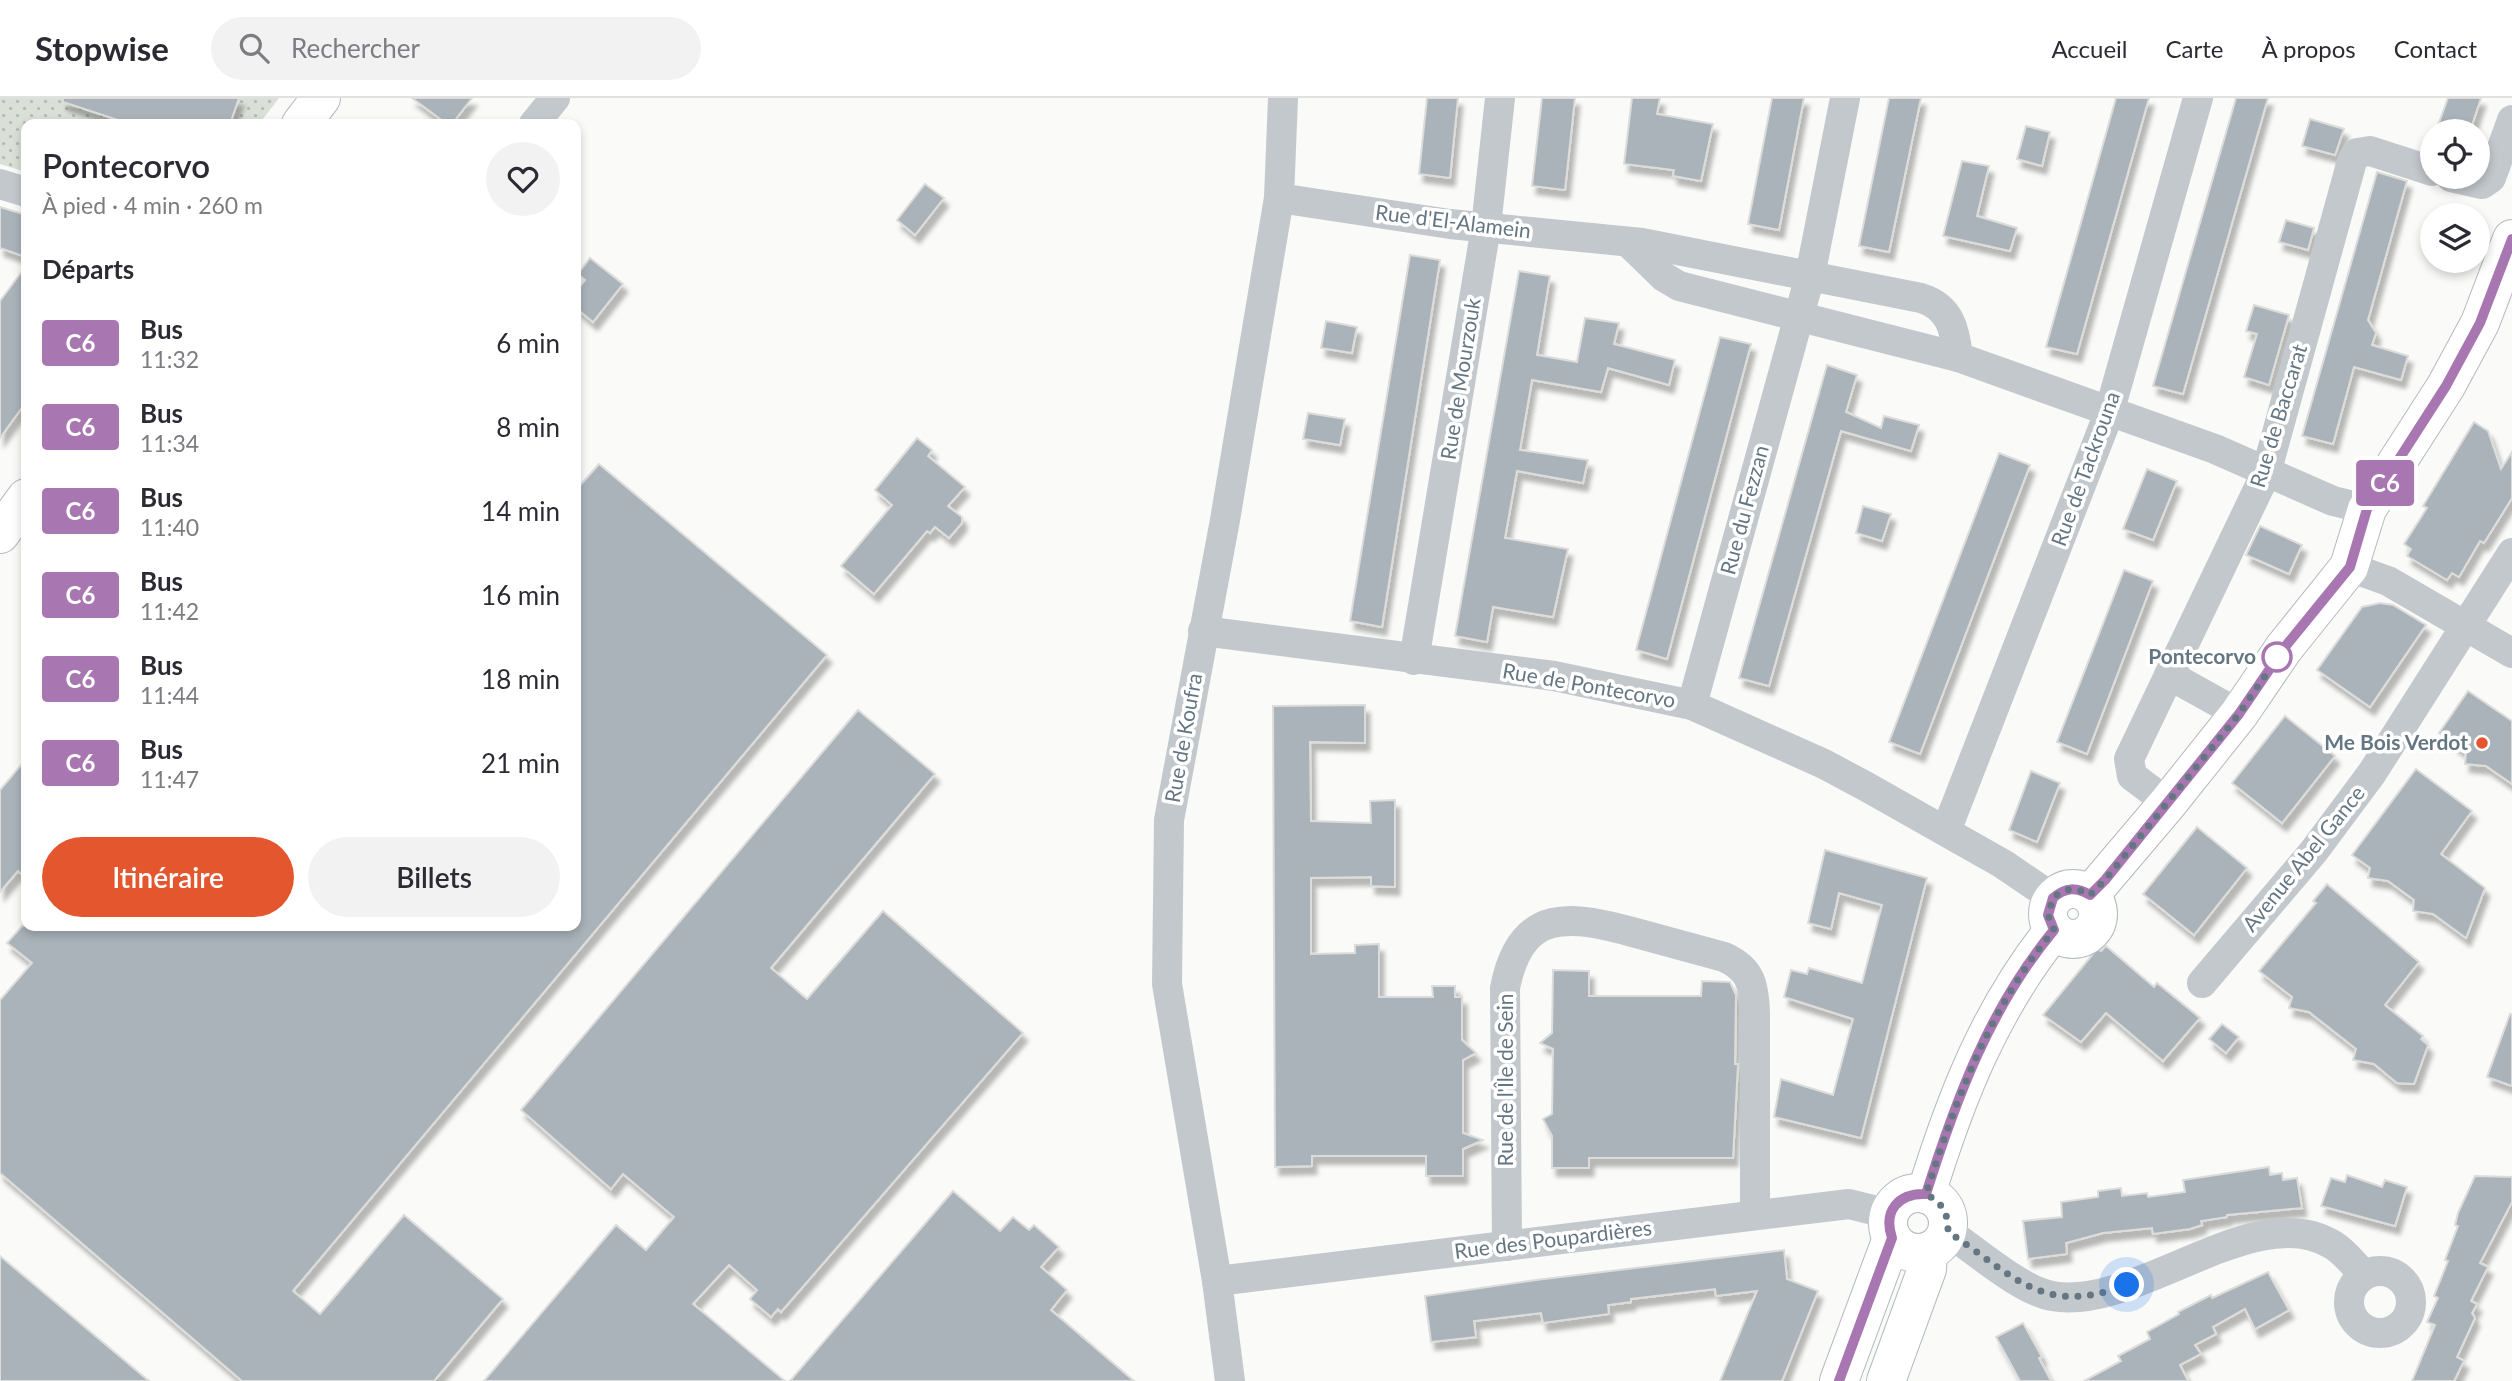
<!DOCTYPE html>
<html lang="fr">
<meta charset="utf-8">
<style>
body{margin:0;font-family:Lato,sans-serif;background:#f2f2f3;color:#2b2b33;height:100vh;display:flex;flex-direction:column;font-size:26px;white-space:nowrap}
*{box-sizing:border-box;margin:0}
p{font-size:23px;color:#7c7c81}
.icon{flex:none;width:38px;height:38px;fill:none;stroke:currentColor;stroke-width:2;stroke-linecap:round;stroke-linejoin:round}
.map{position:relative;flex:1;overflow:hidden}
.details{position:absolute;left:21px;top:21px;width:560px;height:812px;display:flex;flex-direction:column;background:#fff;border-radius:14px;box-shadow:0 4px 10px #0003}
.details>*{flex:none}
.badge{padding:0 14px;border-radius:5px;font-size:24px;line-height:46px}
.buttons{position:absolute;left:2420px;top:21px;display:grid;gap:14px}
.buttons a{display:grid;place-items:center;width:70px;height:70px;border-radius:50%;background:#fff;box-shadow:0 4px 10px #0003;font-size:35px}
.you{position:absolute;width:35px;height:35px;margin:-18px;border:5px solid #fff;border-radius:50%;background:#1a73e8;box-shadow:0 0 0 10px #1a73e833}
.map>.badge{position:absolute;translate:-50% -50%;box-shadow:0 0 0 4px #fff}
h2{padding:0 21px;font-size:26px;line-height:63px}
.round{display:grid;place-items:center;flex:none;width:74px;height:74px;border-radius:37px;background:#f2f2f3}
.headline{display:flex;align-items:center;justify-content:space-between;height:119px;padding:0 21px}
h1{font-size:33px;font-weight:600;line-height:52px}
.action{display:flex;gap:14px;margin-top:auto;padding:14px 21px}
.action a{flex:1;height:80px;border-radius:42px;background:#e4572e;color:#fff;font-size:28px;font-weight:600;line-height:80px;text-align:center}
.action a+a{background:#f2f2f3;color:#2b2b33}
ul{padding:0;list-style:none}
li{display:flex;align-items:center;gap:21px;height:84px;padding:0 21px}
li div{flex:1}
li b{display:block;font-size:26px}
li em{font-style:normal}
li .badge{min-width:77px;font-weight:700;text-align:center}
header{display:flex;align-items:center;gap:42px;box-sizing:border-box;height:98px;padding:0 35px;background:#fff;border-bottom:2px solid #e1e1e2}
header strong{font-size:33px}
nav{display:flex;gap:38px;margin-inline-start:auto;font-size:24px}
.search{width:490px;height:63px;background:#f2f2f3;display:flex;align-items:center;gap:18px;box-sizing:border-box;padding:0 24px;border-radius:38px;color:#7c7c81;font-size:26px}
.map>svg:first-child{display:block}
</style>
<header>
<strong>Stopwise</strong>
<div class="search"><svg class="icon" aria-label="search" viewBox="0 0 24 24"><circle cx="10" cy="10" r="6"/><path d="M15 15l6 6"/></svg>Rechercher</div>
<nav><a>Accueil</a><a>Carte</a><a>À propos</a><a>Contact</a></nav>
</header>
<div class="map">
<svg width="2512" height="1283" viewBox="0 0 2512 1283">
<defs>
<pattern id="park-dots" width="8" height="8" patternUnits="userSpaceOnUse" patternTransform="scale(1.75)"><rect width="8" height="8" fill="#dadfd7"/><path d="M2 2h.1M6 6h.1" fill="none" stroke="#b4b9b4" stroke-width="1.8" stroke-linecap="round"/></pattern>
<filter id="shadow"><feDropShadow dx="4.5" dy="8" stdDeviation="2" flood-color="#0004"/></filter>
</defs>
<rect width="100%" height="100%" fill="#fafaf8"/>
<polygon fill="url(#park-dots)" points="0,0 279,0 259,26 26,26 26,74 0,66"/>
<g fill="#aab3b9" stroke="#dcdcda" stroke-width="2" filter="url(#shadow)">
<polygon points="63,0 239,0 230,26 130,26 63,4"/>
<polygon points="412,0 472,0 452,26 447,26"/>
<polygon points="1427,0 1458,0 1450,80 1419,76"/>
<polygon points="1542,0 1575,0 1565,92 1532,88"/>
<polygon points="1632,0 1660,0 1657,16 1713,26 1701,83 1673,78 1674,72 1624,66"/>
<polygon points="1772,0 1804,0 1779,132 1748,126"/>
<polygon points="1889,0 1921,0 1889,154 1859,148"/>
<polygon points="2116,0 2149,0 2077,256 2046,249"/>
<polygon points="2236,0 2268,0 2183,296 2153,288"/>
<polygon points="2448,0 2481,0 2470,33 2436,33"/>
<polygon points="2310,21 2344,31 2335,57 2302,48"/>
<polygon points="2026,28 2050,34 2042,68 2017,61"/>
<polygon points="1962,63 1989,68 1977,118 2017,130 2010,153 1943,138"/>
<polygon points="2377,74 2407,83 2368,222 2376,235 2372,247 2408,258 2401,282 2354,269 2333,346 2302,338"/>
<polygon points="925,86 944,100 915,137 897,122"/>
<polygon points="0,109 26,117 26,159 0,150"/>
<polygon points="2286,122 2314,130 2308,152 2279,144"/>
<polygon points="1410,157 1440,162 1382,529 1350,523"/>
<polygon points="590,160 623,186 593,224 576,210 576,193 585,182 578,176"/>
<polygon points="26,168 26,304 0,340 0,203"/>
<polygon points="1519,173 1550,178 1537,257 1577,264 1585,220 1619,225 1614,246 1675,262 1669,287 1608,270 1601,294 1532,282 1520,352 1588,362 1583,385 1517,373 1505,440 1568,451 1553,519 1493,509 1487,544 1455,538"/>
<polygon points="2254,207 2289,217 2269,287 2244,279 2257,236 2246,233"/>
<polygon points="1326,223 1357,229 1352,255 1321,250"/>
<polygon points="1720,239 1751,246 1667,561 1636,552"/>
<polygon points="1827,267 1857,277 1846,314 1881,330 1884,318 1919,327 1911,353 1841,333 1769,588 1739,580"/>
<polygon points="1308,315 1345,321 1340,347 1303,341"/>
<polygon points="2474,324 2488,333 2501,371 2512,354 2512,400 2484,445 2480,443 2459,479 2452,475 2447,482 2407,458 2411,451 2404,446 2427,410 2423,408"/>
<polygon points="917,340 932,352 928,358 965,389 948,408 962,419 962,425 949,440 935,429 930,435 927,433 874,496 841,468 892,407 875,392"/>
<polygon points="1999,355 2030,367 1920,656 1889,644"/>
<polygon points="599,366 827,557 293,1193 320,1216 404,1117 503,1201 434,1283 242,1283 0,1075 0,902 32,865 7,845 22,828 576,828 576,392"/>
<polygon points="2147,371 2177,383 2153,442 2123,431"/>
<polygon points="1863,408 1891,416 1882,443 1856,435"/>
<polygon points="2260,428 2302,447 2289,476 2246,457"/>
<polygon points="2124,472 2153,483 2087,656 2057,644"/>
<polygon points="2380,505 2393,507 2426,527 2370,609 2317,572 2362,509"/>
<polygon points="2468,593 2512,623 2512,686 2486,668 2465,666 2466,655 2439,635"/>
<polygon points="1365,607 1365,645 1310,644 1311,723 1371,725 1370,703 1395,702 1395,789 1371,788 1371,779 1311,780 1311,856 1355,855 1355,847 1379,846 1379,899 1433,899 1432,888 1455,888 1455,899 1462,899 1462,942 1476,955 1463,962 1463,1035 1483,1042 1463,1051 1463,1078 1426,1078 1426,1058 1312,1058 1312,1068 1275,1069 1273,608"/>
<polygon points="858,612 935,676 771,870 807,901 883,813 1023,935 781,1214 778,1211 771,1219 750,1201 757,1192 729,1167 693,1206 785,1283 484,1283 616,1127 646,1152 674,1119 623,1076 611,1091 521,1012"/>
<polygon points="2285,618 2335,658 2282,725 2232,685"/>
<polygon points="26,661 26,780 18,773 0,794 0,692"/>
<polygon points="2416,671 2472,713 2441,756 2485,790 2466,840 2433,816 2413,813 2414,802 2388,783 2368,780 2370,770 2352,757"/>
<polygon points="2031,673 2060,685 2037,744 2009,732"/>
<polygon points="2197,729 2247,770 2194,837 2143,796"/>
<polygon points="1825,752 1927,780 1861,1040 1774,1019 1781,981 1833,997 1853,921 1784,899 1791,872 1807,876 1809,870 1862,885 1882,807 1839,795 1831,831 1808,825"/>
<polygon points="2327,786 2419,864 2385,907 2423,938 2421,941 2428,947 2414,986 2397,985 2374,966 2353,962 2356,951 2309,914 2289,910 2292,899 2259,873 2316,805 2313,803"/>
<polygon points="2106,848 2154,889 2157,885 2200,920 2163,963 2106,915 2081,944 2043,917 2097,851 2101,853"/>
<polygon points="1553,872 1589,873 1589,898 1701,898 1702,883 1730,884 1736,897 1735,966 1738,966 1733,1060 1589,1060 1589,1070 1552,1070 1552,1038 1543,1021 1552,1016 1553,951 1540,945 1552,935"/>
<polygon points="2510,916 2512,917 2512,988 2487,979"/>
<polygon points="2222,926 2239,939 2226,955 2209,941"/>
<polygon points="2269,1069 2270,1077 2282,1075 2283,1082 2297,1080 2302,1110 2227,1117 2227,1119 2201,1123 2202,1127 2190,1131 2153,1136 2152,1130 2103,1135 2066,1145 2067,1156 2028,1161 2023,1123 2062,1119 2061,1104 2098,1099 2098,1093 2121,1090 2122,1098 2147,1095 2148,1099 2185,1094 2183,1082"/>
<polygon points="2347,1077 2382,1089 2385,1082 2407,1089 2395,1128 2321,1108 2331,1080 2345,1084"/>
<polygon points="2475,1078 2512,1079 2512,1104 2480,1165 2488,1169 2471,1203 2477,1206 2472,1215 2475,1220 2457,1259 2464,1263 2454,1283 2412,1283 2435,1227 2427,1224 2438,1200 2434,1198 2448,1163 2445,1162 2458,1128 2455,1127 2458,1115"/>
<polygon points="953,1093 1000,1133 1013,1119 1029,1132 1034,1127 1059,1149 1041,1169 1067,1192 1051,1212 1134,1283 790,1283"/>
<polygon points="1784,1152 1787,1181 1818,1193 1782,1283 1720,1283 1757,1193 1716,1198 1715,1191 1631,1201 1631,1204 1608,1207 1609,1216 1543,1225 1541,1215 1474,1223 1476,1239 1431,1244 1425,1198 1536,1182"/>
<polygon points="0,1158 149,1283 0,1283"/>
<polygon points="2268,1174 2289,1212 2255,1231 2245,1211 2213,1229 2216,1236 2195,1247 2201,1256 2180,1267 2188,1283 2084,1283 2121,1263 2118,1258 2150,1241 2147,1234 2179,1216 2178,1214 2211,1197 2212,1200"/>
<polygon points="2023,1225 2042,1259 2039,1260 2051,1283 2020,1283 1996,1239"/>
</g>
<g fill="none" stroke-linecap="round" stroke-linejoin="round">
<g stroke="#b3babf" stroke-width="40">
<g id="secondary">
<circle cx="2073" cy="816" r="25"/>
<polyline points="2090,797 2168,705 2239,616 2284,550 2349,469 2367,411 2446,288 2480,225 2512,141"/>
<circle cx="1918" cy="1125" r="30"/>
<path d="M 1926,1096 C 1956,999 1990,912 2054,832"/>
<polyline points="1839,1283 1892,1140"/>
<polyline points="1886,1283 1927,1171 1928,1154"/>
</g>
</g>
<g stroke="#b5babe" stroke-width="40">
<g id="primary">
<polyline points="301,26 321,0"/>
<polyline points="0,436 26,400"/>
</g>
</g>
<g stroke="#c3c8cc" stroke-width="30">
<polyline points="534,26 555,0"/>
<polyline points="2451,79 2482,86 2491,80 2512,22"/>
<polyline points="0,86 26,94"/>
<path d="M 1279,100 L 1450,126 L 1642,145 L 1921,200 C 1950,209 1955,231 1958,259"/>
<polyline points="1628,144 1664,179 1679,188 1958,259 2215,351 2333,403 2367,411"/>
<polyline points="2349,469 2388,483 2512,555"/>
<polyline points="1203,533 1554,578 1692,607 1824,666 1867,689 2003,766 2053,800"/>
<polyline points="1414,562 1486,129 1500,0"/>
<polyline points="2169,577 2239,616"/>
<polyline points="1692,607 1810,178 1845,0"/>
<polyline points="2168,705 2132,678 2129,661 2266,375 2352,63 2357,55 2370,53 2432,73"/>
<polyline points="1946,733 2109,315 2198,0"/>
<polyline points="2202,885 2314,753 2372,675 2512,455"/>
<path d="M 1948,1134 C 1975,1152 2020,1192 2052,1198 C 2137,1214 2255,1098 2333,1147 C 2345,1154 2354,1167 2364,1177"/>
<path d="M 1507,1148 L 1505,890 C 1521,808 1571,817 1636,835 C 1665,843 1695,851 1724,859 C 1751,871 1754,887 1755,915 L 1755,1116"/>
<circle cx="2380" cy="1204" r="31"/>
<polyline points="1217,1183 1849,1106 1889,1116"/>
<polyline points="1230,1283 1217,1183 1167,886 1169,722 1225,422 1279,100 1283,0"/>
</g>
<use href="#secondary" stroke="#fff" stroke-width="38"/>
<use href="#primary" stroke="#fff" stroke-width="38"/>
</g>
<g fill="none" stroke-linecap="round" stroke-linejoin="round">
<g stroke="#fff" stroke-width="16">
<path id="line" d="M 1839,1283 L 1892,1140 C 1883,1113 1898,1095 1926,1096 C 1956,1001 1990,909 2054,832 L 2048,817 L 2053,800 C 2066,789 2076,789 2090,797 L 2105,782 L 2239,616 L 2284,550 L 2350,469 L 2367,411 L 2446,288 L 2480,225 L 2512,141"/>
</g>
<use href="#line" stroke="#a877b2" stroke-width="10"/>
<path stroke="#657683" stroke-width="7" stroke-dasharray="0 12.6" d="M 2127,1187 C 2042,1219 2015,1178 1948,1134 C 1948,1114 1943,1106 1926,1096 C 1956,1001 1990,909 2054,832 L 2048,817 L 2053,800 C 2066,789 2076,789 2090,797 L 2105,782 L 2239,616 L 2284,550 L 2277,559"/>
</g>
<circle fill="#fff" stroke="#a877b2" stroke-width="3.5" cx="2277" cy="559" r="14"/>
<circle fill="#e4572e" stroke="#fff" stroke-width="2.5" cx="2482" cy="645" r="7"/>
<g text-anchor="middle" stroke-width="7" stroke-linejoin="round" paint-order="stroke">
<g font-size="21" fill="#657683" stroke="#fff">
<text transform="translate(1453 124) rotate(7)" y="7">Rue d'El-Alamein</text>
<text transform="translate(1461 281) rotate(-81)" y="7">Rue de Mourzouk</text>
<text transform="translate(2279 318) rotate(-73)" y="7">Rue de Baccarat</text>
<text transform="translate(2086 371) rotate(-70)" y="7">Rue de Tackrouna</text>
<text transform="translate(1745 412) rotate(-75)" y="7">Rue du Fezzan</text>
<text transform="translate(1589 588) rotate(10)" y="7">Rue de Pontecorvo</text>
<text transform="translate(1184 640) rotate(-80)" y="7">Rue de Koufra</text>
<text transform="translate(2304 761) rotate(-51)" y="7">Avenue Abel Gance</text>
<text transform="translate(1506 982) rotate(-90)" y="7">Rue de l'Île de Sein</text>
<text transform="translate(1553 1142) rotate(-7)" y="7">Rue des Poupardières</text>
</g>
<g font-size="21" font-weight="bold" fill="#657683" stroke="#fff" text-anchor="end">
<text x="2256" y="566">Pontecorvo</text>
</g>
<g font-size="21" font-weight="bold" fill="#657683" stroke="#fff" text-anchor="end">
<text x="2468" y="652">Me Bois Verdot</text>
</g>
</g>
</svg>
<div class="buttons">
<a><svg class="icon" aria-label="locate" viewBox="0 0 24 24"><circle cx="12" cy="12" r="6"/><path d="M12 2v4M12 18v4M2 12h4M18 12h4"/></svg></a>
<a><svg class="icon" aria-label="layers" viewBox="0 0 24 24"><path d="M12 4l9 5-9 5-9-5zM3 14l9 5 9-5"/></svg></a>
</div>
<div class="you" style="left:2127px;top:1187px"></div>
<b class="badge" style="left:2385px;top:385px;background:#a877b2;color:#fff">C6</b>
<section class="details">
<div class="headline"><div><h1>Pontecorvo</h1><p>À pied · 4 min · 260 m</p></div><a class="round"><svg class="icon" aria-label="heart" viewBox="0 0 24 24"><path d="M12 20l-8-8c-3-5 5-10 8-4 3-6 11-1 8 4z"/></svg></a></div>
<h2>Départs</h2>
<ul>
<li><span class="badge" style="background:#a877b2;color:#fff">C6</span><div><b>Bus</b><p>11:32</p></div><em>6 min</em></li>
<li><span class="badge" style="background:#a877b2;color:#fff">C6</span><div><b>Bus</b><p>11:34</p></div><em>8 min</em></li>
<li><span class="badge" style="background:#a877b2;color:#fff">C6</span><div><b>Bus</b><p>11:40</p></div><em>14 min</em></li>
<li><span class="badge" style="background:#a877b2;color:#fff">C6</span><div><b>Bus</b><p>11:42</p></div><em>16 min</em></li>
<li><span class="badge" style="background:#a877b2;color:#fff">C6</span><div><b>Bus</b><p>11:44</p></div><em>18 min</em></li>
<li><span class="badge" style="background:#a877b2;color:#fff">C6</span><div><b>Bus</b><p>11:47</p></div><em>21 min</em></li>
</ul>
<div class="action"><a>Itinéraire</a><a>Billets</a></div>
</section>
</div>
